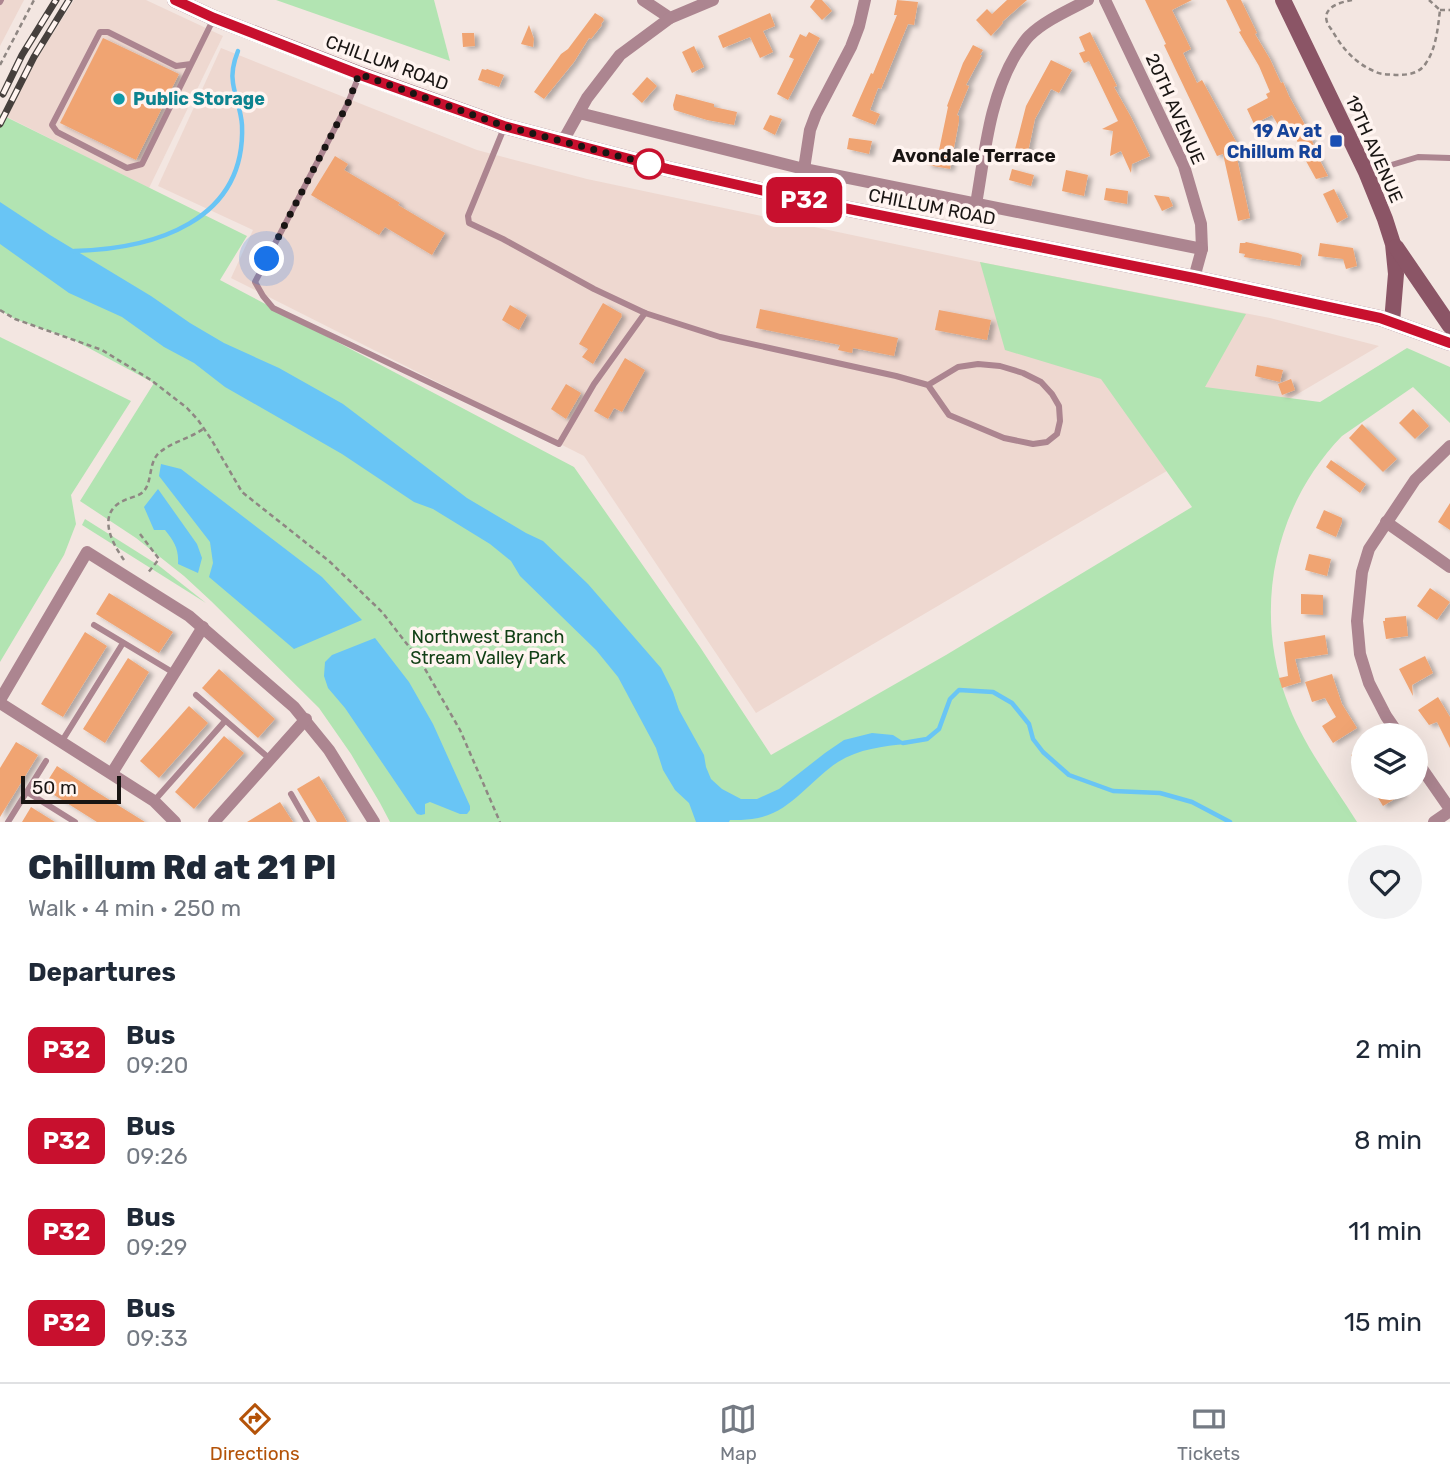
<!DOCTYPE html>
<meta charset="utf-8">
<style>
body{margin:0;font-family:Rubik,sans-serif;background:#f2f2f3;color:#1f2937;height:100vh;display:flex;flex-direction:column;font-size:26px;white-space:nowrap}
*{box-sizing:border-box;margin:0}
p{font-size:23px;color:#747a83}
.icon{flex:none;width:38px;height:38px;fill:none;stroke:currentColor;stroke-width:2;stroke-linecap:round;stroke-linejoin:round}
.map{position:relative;height:822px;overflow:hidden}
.sheet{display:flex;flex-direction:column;background:#fff;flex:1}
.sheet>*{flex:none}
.badge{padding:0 14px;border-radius:10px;font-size:24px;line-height:46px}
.controls{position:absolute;left:1351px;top:723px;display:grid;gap:14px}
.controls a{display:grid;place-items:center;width:77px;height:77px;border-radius:50%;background:#fff;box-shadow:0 7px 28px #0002;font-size:35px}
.scale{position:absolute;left:21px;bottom:18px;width:100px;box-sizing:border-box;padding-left:7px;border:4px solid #191513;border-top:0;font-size:19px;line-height:24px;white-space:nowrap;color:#191513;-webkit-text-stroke:5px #fff4f0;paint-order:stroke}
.you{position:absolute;width:35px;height:35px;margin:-18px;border:5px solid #fff;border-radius:50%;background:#1a73e8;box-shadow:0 0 0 10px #1a73e833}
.map>.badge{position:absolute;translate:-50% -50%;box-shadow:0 0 0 4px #fff}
h2{padding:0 28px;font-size:26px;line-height:63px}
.round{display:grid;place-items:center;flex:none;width:74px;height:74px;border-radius:37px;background:#f2f2f3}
.summary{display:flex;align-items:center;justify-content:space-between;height:119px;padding:0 28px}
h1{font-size:33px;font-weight:800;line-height:52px}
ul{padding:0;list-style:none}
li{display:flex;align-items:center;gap:21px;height:91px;padding:0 28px}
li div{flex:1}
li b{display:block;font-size:26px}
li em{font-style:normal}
li .badge{min-width:77px;font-weight:700;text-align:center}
.tabs{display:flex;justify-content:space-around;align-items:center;height:98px;border-top:2px solid #e0e1e3;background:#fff;font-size:19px;color:#747a83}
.tabs a{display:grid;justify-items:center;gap:4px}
.tabs .on{color:#b45309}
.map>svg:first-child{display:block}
</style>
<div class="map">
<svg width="1450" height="822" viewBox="0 0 1450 822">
<defs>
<filter id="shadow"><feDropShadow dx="4.5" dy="2.5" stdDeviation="2" flood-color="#0004"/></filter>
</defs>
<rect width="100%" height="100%" fill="#f3e6e1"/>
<g fill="#eed8d0">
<polygon points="0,0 24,0 0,46"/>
<polygon points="74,0 146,0 223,36 149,188 7,117 38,57"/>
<polygon points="221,48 477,150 587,179 980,262 1270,318 1379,346 756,713 584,456 231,278 253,230 158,186"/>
</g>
<g fill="#b2e4b2">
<polygon points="276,0 434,0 450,61"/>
<path d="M 0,114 L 247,236 L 220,280 L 574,467 L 700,647 L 771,755 L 946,655 L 1192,507 L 1101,379 L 1005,350 L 980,262 L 1246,314 L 1205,387 L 1320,402 L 1407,348 L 1450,367 L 1450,423 L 1413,387 L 1342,436 C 1275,505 1253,607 1286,698 C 1301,742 1332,782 1357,822 L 390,822 L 380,803 L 351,754 L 319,708 L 211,601 L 184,576 L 136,538 L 80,501 L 154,383 L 72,339 L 15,319 L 0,310 Z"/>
<polygon points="0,337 131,401 71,495 76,524 64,555 0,662"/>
<polygon points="85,519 158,565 206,603 82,525"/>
</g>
<g fill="#69c5f5">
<path d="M 0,202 L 50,235 L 151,296 L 190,323 L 224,343 L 279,368 L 343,404 L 467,498 L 526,533 L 543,541 L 588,584 L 661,668 L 673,692 L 679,710 L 704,755 L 706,767 L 711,779 L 722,789 L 741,799 L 757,799 L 779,789 L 825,753 L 844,740 L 872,733 L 893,735 L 907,744 C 883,746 859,749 838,762 C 809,781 789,815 752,819 C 745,820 737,820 730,820 L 729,822 L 696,822 L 689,803 L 675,790 L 663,770 L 656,748 L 618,677 L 596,650 L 520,576 L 511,561 L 490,544 L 433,509 L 414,502 L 342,454 L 225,387 L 194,363 L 164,347 L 122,317 L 69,293 L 0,244 Z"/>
<polygon points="161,464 181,469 322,577 362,620 294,649 209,577 213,563 210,542 159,476"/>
<path d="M 158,489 L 197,544 L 202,558 L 198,573 L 178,564 C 179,549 174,541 165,530 L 154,530 L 144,507 Z"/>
<polygon points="375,638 409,682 433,724 470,806 470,810 467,814 460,814 430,802 425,804 425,814 421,815 417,814 345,708 328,688 324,676 325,662 332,655"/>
</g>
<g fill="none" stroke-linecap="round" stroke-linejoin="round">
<g stroke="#69c5f5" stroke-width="4.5">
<path d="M 74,251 C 153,249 246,222 242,125 C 241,110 235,97 233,83 C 231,72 234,61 238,51"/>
<polyline points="903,743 927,739 939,729 950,699 959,690 993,692 1012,703 1029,724 1033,739 1043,752 1069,775 1113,791 1160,793 1192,802 1230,822"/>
</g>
</g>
<g fill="#f0a472" filter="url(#shadow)">
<polygon points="815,0 822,0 832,11 822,20 810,7"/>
<polygon points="897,0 918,2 914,25 908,24 881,89 878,88 870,110 880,114 875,125 852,116 871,73 873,74 897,15 894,15"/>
<polygon points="1007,0 1027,0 1002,22 1003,23 991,36 976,20 987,9 992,14"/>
<polygon points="1145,0 1192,0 1172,10 1191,49 1183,53 1197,83 1202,80 1239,147 1235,149 1250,218 1238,221 1223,154 1217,156 1174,66 1164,45 1166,44"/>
<polygon points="1226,0 1241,0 1257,33 1255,34 1270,59 1281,83 1283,82 1289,96 1305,125 1317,152 1316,153 1328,176 1316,179 1301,152 1302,152 1292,129 1283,133 1272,115 1254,124 1247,109 1268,98 1266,94 1270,92 1259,66 1239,32 1241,31"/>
<polygon points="595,13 603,18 604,20 601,24 602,25 591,39 589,38 574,62 544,99 534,92 561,54 568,49"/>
<polygon points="770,13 775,26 763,31 773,52 760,58 750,37 723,48 718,36"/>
<polygon points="529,25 534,39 533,47 521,44"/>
<polygon points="809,32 820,38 788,100 777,94 794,59 789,57 800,34 806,37"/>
<polygon points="1090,32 1117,86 1114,87 1131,117 1150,156 1132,164 1131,173 1121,151 1110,156 1113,131 1102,129 1118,121 1089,61 1084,63 1079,53 1085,51 1079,37"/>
<polygon points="462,33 474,33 475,46 463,47"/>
<polygon points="103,38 179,74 136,160 60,123"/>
<polygon points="973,45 983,50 980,55 982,55 966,85 969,86 957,115 959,116 959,121 950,169 927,165 929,153 938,155 948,107 947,106 963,63"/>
<polygon points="694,46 704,67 692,73 682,52"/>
<polygon points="1051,60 1072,70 1059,93 1051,89 1035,119 1028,152 1015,149 1026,106"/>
<polygon points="482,69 486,70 487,69 504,75 499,87 478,80"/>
<polygon points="647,77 657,86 642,103 632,94"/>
<polygon points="676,94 714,104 714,107 737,112 734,125 707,120 674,110 673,105"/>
<polygon points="770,115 782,119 775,135 763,129"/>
<polygon points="849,138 872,141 869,154 847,149"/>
<polygon points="335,156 348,164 344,170 400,203 398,205 445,233 432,255 385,227 379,235 311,195"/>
<polygon points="1012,169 1034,175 1031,186 1009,180"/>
<polygon points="1066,170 1088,175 1084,196 1062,191"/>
<polygon points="1106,188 1128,191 1127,204 1104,200"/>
<polygon points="1334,189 1348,217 1337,223 1323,194"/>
<polygon points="1154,195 1169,197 1173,206 1162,211"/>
<polygon points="1246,242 1298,253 1302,255 1300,266 1244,257 1245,254 1239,253 1240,243 1245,243"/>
<polygon points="1320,243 1353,248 1357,266 1346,269 1343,259 1318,256"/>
<polygon points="603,303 622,314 621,315 622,316 593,364 582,357 588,349 579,344"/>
<polygon points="510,305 527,315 519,330 502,320"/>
<polygon points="760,309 898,338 894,356 853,348 852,353 838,350 840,345 756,328"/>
<polygon points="939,310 991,320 987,340 935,330"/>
<polygon points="625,358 645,370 622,412 614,408 608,419 594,411"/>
<polygon points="1257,365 1283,370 1280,382 1255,376"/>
<polygon points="1291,379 1295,390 1282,395 1278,384"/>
<polygon points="566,384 581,393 566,419 551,409"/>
<polygon points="1413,409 1429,426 1415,439 1399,423"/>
<polygon points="1362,424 1397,459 1383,472 1349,438"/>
<polygon points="1331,460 1366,484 1360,493 1326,467"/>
<polygon points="1450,503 1450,530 1438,522"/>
<polygon points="1324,510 1342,518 1342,522 1336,537 1316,528"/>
<polygon points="1309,554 1331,559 1327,576 1305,570"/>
<polygon points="1430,588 1450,602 1437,620 1417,606"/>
<polygon points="109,593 173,632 159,653 96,614"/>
<polygon points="1301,594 1323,595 1323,615 1301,614"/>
<polygon points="1406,616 1408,636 1386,639 1383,621 1385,621 1385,618"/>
<polygon points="85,632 107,646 63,717 41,704"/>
<polygon points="1325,635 1328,654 1295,659 1301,682 1282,688 1279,678 1288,676 1284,642"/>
<polygon points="1425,656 1433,673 1412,685 1413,696 1399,669"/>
<polygon points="128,658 149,672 105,743 83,729"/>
<polygon points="219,669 275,719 258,738 202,688"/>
<polygon points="1332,674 1342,704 1357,728 1333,743 1322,726 1336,717 1325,698 1312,702 1305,682"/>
<polygon points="1438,697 1450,717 1450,748 1437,722 1429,725 1418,710"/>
<polygon points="189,706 208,723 159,778 140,761"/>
<polygon points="224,736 244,753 194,809 175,792"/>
<polygon points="16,742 38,755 0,817 0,768"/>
<polygon points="1363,746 1363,774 1351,755"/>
<polygon points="57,766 92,789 145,822 97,822 43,788"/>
<polygon points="319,776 342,813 347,822 317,822 297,789"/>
<polygon points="1372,788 1399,788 1403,794 1383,806"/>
<polygon points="280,802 293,822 247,822 270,808"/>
<polygon points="31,807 55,822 22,822"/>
</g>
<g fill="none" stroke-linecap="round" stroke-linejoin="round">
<g stroke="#8f8783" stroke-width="2.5" stroke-dasharray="5 3.5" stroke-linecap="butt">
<path d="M 1352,0 C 1341,2 1322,7 1327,22 C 1328,26 1331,28 1333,32 C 1343,49 1356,64 1376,72 C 1382,75 1390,74 1397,75 C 1409,75 1420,73 1426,63 C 1436,49 1438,27 1440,10 L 1429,0"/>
<polyline points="1440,10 1450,10"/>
<polyline points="0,65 34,0"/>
<polyline points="0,310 15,319 102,350 151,380 187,408 198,420 211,439 242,492 329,561 382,612 421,662 460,730 500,822"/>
<polyline points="140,534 159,559 147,574"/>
<path d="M 124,560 C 111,542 96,512 125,500 C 131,497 140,496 144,491 C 152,481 149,465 157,455 C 169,442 191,439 204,428"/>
</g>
<g stroke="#ac8590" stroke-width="6">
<polyline points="0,2 1,0"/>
<polyline points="191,64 176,66 108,32 100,32 52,125 57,132 127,168 142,164 213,20"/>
<polyline points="359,76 348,103 255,282 263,296 273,308 559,444 594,384 645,313"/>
<polyline points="504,128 468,216 469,223 503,239 594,289 645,313 720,337 896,376 928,385 958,367 978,364 1000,366 1023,373 1041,382 1052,394 1059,406 1060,421 1057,434 1047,442 1033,444 1004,438 949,415 928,385"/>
<polyline points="1368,172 1418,157 1450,158"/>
<polyline points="94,625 174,673"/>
<polyline points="196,695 270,759"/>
<polyline points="62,741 123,643"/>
<polyline points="27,792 75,822"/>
<polyline points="291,794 307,822"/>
<polyline points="154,801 225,721"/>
<polyline points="8,822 46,761"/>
</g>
<g stroke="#ac8590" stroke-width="12">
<polyline points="643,0 670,18 713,0"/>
<polyline points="1105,0 1184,166 1201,224 1202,249 1194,278"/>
<polyline points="579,113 804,169 1202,249"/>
<polyline points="563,141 587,98 620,55 670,18"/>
<polyline points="804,169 810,130 816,114 851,47 859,26 865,0"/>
<path d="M 976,204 C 985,153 989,99 1016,54 C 1020,48 1024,41 1029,36 C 1044,21 1069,10 1088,0"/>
<polyline points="1386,522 1450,567"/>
<polyline points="0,700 87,552 189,616 294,707 329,750 374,822"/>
<polyline points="0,703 154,801 175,822"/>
<polyline points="1399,735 1386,716 1369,683 1360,654 1357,621 1362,572 1369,549 1415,480 1450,446"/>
<polyline points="1416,760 1450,809"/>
<polyline points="112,773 203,627"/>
<polyline points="214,822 306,719"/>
<polyline points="1434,822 1450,811"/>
</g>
<g stroke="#8b5566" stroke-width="16">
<polyline points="175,0 214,18 359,74 504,126 668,169 799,199 1194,278 1380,318 1450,343"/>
<polyline points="1283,0 1366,172 1385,219 1393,244 1396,274 1392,322"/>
<polyline points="1396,247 1450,326"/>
</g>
<g stroke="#46403d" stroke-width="7">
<g id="rail">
<polyline points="3,94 22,55 56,0"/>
<polyline points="0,124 34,57 69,0"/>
</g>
</g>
<use href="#rail" stroke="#fff4f0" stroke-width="4.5" stroke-dasharray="13" stroke-linecap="butt"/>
</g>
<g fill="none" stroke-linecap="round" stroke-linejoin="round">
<g stroke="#fff" stroke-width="16">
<polyline id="line" points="175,0 214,18 363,76 504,126 668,169 799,199 1194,278 1380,318 1450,343"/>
</g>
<use href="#line" stroke="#c8102e" stroke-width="10"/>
<polyline stroke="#191513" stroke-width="7" stroke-dasharray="0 12.6" points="267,259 348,103 359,74 504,126 649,164"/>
</g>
<circle fill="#0f9aa8" stroke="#fff4f0" stroke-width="2.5" cx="119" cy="99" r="7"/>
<rect fill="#1a4fb4" stroke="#fff4f0" stroke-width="2.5" x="1329" y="134" width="14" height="14" rx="3.5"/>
<circle fill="#fff" stroke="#c8102e" stroke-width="3.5" cx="649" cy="164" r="14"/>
<g text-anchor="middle" stroke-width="7" stroke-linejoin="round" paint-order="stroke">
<g font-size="18" fill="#191513" stroke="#fff4f0">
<text transform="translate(387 63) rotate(20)" y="6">CHILLUM ROAD</text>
<text transform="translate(1175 109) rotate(66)" y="6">20TH AVENUE</text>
<text transform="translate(1374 149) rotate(66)" y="6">19TH AVENUE</text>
<text transform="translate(932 207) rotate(11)" y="6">CHILLUM ROAD</text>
</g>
<g font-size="18" font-weight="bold" fill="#0d838f" stroke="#fff4f0" text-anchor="start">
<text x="133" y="105">Public Storage</text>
</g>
<g font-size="18" font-weight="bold" fill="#164399" stroke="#fff4f0" text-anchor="end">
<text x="1322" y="137">19 Av at<tspan x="1322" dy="21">Chillum Rd</tspan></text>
</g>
<g font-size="18" fill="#124016" stroke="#fff4f0">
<text x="488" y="643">Northwest Branch<tspan x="488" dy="21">Stream Valley Park</tspan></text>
</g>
<g font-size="19" font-weight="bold" fill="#191513" stroke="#fff4f0">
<text x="974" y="162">Avondale Terrace</text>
</g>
</g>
</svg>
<div class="controls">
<a><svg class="icon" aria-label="layers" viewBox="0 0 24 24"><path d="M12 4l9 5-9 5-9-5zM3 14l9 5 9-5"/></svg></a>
</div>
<div class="scale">50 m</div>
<div class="you" style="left:267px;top:259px"></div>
<b class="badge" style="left:804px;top:200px;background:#c8102e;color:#fff">P32</b>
</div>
<section class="sheet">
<div class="summary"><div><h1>Chillum Rd at 21 Pl</h1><p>Walk · 4 min · 250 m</p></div><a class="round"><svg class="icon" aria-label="heart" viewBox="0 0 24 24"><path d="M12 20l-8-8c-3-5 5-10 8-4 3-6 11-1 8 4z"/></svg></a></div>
<h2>Departures</h2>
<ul>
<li><span class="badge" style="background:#c8102e;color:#fff">P32</span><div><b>Bus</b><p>09:20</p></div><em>2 min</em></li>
<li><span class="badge" style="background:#c8102e;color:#fff">P32</span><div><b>Bus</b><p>09:26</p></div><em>8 min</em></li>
<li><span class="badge" style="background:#c8102e;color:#fff">P32</span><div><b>Bus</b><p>09:29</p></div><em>11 min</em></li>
<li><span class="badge" style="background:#c8102e;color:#fff">P32</span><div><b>Bus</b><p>09:33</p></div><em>15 min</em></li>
</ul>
</section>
<nav class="tabs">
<a class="on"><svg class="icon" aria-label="directions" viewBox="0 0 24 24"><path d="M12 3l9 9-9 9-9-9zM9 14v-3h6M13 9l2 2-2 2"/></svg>Directions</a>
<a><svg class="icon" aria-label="map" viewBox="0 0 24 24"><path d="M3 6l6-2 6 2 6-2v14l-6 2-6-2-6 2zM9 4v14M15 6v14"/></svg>Map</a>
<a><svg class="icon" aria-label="tickets" viewBox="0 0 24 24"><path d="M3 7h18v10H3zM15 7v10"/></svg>Tickets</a>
</nav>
